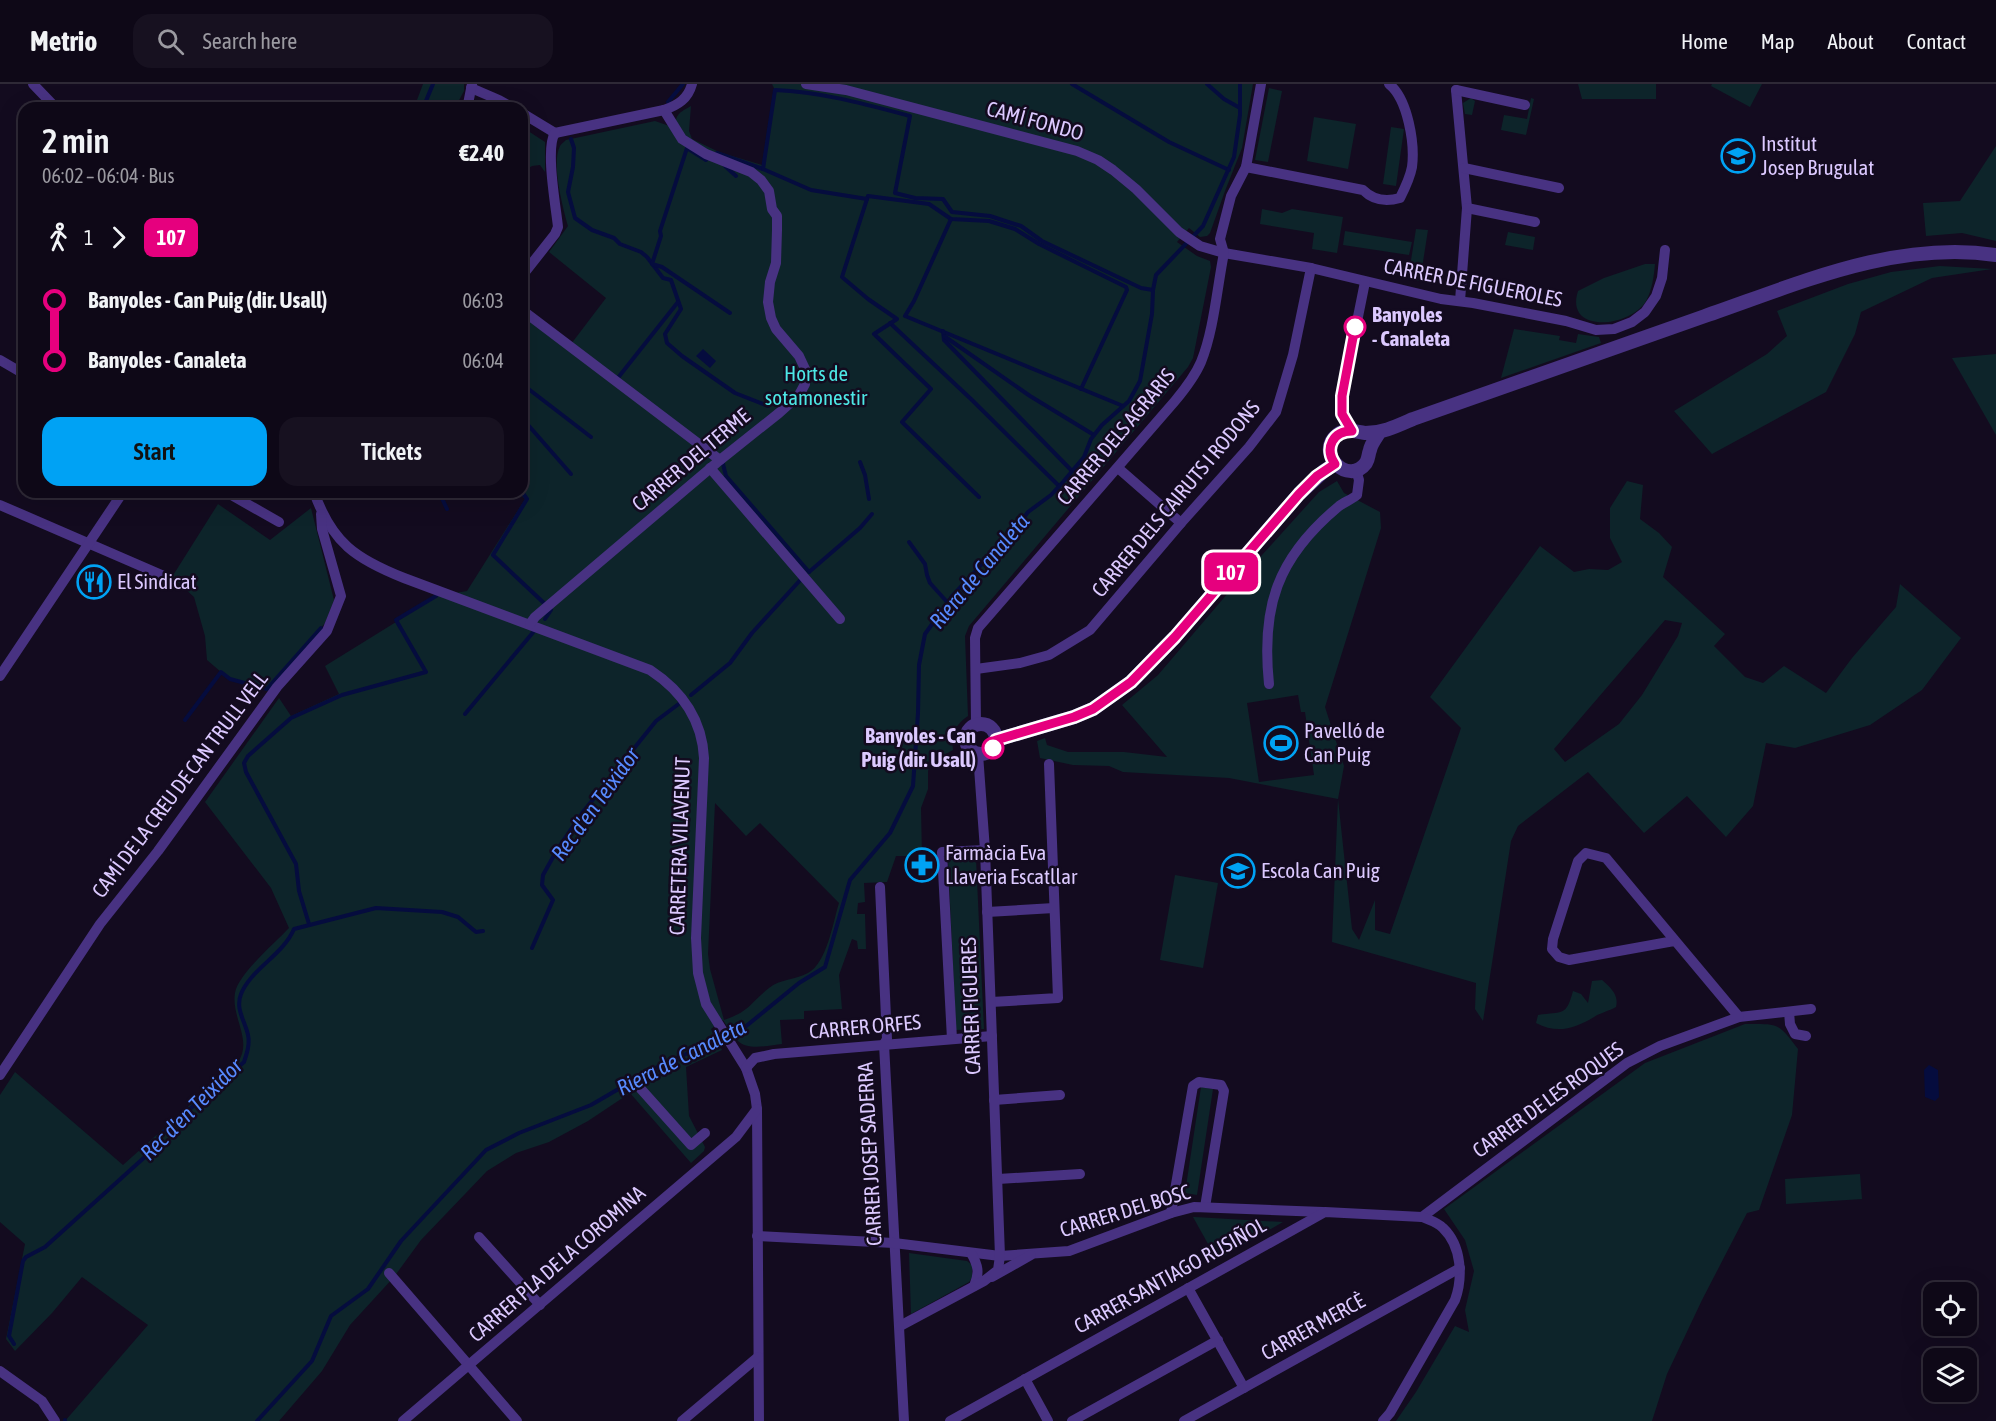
<!DOCTYPE html>
<meta charset="utf-8">
<style>
body{margin:0;font-family:"Asap Condensed",sans-serif;background:#171120;color:#f1f3f6;height:100vh;display:flex;flex-direction:column;font-size:22px;white-space:nowrap}
*{box-sizing:border-box;margin:0}
p{font-size:20px;color:#9b9aa1}
.icon{flex:none;width:33px;height:33px;fill:none;stroke:currentColor;stroke-width:2;stroke-linecap:round;stroke-linejoin:round}
.map{position:relative;flex:1;overflow:hidden}
.sheet{position:absolute;left:18px;top:18px;width:510px;height:396px;display:flex;flex-direction:column;background:#0e0817;border-radius:18px;box-shadow:0 6px 24px #0002,0 0 0 2px #2e2936}
.sheet>*{flex:none}
.badge{padding:0 12px;border-radius:9px;font-size:21px;line-height:39px}
.fabs{position:absolute;left:1923px;top:1198px;display:grid;gap:12px}
.fabs a{display:grid;place-items:center;width:54px;height:54px;border-radius:12px;background:#0e0817;box-shadow:0 6px 24px #0002,0 0 0 2px #2e2936;font-size:30px}
.map>.badge{position:absolute;translate:-50% -50%;box-shadow:0 0 0 3px #fff}
.legs{display:flex;align-items:center;gap:9px;height:66px;padding:0 24px;font-size:20px}
.legs p{margin-inline-start:auto}
.summary{display:flex;align-items:center;justify-content:space-between;height:102px;padding:0 24px}
h1{font-size:33px;font-weight:600;line-height:45px}
.primary-button{display:flex;gap:12px;margin-top:auto;padding:12px 24px}
.primary-button a{flex:1;height:69px;border-radius:18px;background:#00a2f4;color:#111;font-size:24px;font-weight:600;line-height:69px;text-align:center}
.primary-button a+a{background:#171120;color:#f1f3f6}
ul{padding:0 24px;list-style:none}
li{display:flex;align-items:center;gap:21px;height:60px;font-size:22px}
li i{display:grid;place-items:center;width:9px;height:100%;margin:0 8px;background:currentColor}
li i::after{content:'';width:15px;height:15px;margin:-8px;border:4px solid;border-radius:50%;background:#0e0817}
li p{margin-inline-start:auto}
li:first-child i{background:linear-gradient(#0000 50%,currentColor 0)}
li:last-child i{background:linear-gradient(currentColor 50%,#0000 0)}
header{display:flex;align-items:center;gap:36px;box-sizing:border-box;height:84px;padding:0 30px;background:#0e0817;border-bottom:2px solid #2e2936}
header strong{font-size:28px}
nav{display:flex;gap:33px;margin-inline-start:auto;font-size:21px}
.search{width:420px;height:54px;background:#171120;display:flex;align-items:center;gap:15px;box-sizing:border-box;padding:0 21px;border-radius:18px;color:#9b9aa1;font-size:22px}
.map>svg:first-child{display:block}
</style>
<header>
<strong>Metrio</strong>
<div class="search"><svg class="icon" aria-label="search" viewBox="0 0 24 24"><circle cx="10" cy="10" r="6"/><path d="M15 15l6 6"/></svg>Search here</div>
<nav><a>Home</a><a>Map</a><a>About</a><a>Contact</a></nav>
</header>
<div class="map">
<svg width="1996" height="1337" viewBox="0 0 1996 1337">
<rect width="100%" height="100%" fill="#130b1f"/>
<g fill="#0d242a" fill-rule="evenodd">
<polygon points="423,0 464,0 464,7 457,20 445,24 414,24"/>
<path d="M 772,0 L 1253,0 L 1242,64 L 1225,107 L 1210,149 L 1207,152 L 1200,153 L 1189,144 L 1177,158 L 1197,172 L 1210,177 L 1211,183 L 1193,274 L 1188,283 L 969,542 L 965,552 L 968,632 C 955,641 951,650 953,666 L 937,675 L 930,681 L 928,687 L 928,705 L 921,724 L 922,772 L 896,772 L 887,798 L 864,799 L 865,818 L 858,819 L 857,830 L 865,830 L 866,865 L 858,865 L 857,857 L 852,855 L 839,891 L 842,925 L 804,927 L 804,935 L 780,936 L 782,960 C 770,961 748,967 738,957 C 732,951 728,943 723,936 L 711,945 L 722,966 L 686,983 L 689,1032 L 705,1063 L 704,1067 L 691,1079 L 630,1009 L 588,1037 L 549,1058 L 516,1069 L 487,1087 L 421,1156 L 394,1193 L 350,1241 L 322,1287 L 279,1337 L 65,1337 L 148,1241 L 82,1193 L 52,1229 L 15,1267 L 6,1255 L 25,1160 L 0,1138 L 0,1011 L 15,988 L 123,1081 L 238,978 C 253,956 231,934 235,909 C 238,890 275,859 289,844 L 271,804 L 205,718 L 279,614 L 291,632 L 339,610 L 325,582 L 438,512 L 467,507 L 525,415 L 518,408 L 522,408 L 522,230 L 568,264 L 606,214 L 549,168 L 568,142 C 563,124 551,79 560,62 C 561,60 564,58 566,56 L 655,37 L 678,45 C 672,32 680,28 691,22 L 689,47 L 692,55 L 719,68 L 762,81 L 774,4 ZM 715,719 L 746,752 L 760,739 L 839,819 C 833,838 827,879 808,889 C 795,896 780,895 769,904 C 749,920 750,927 724,936 L 710,885 L 708,870 Z"/>
<polygon points="1578,0 1656,0 1656,15 1582,15"/>
<polygon points="1712,0 1762,0 1750,23 1711,2"/>
<polygon points="1269,4 1282,7 1268,78 1255,76"/>
<polygon points="1471,14 1475,17 1472,31 1465,30 1463,19"/>
<polygon points="1531,14 1534,15 1526,51 1501,46 1504,31 1527,35"/>
<polygon points="1314,33 1356,40 1348,85 1307,77"/>
<polygon points="522,43 545,58 545,88 540,81 532,82 522,88"/>
<polygon points="1391,43 1404,45 1396,102 1383,100"/>
<polygon points="1996,62 1996,157 1962,149 1926,152 1923,119 1960,117"/>
<polygon points="1262,125 1282,129 1292,125 1343,133 1337,169 1312,165 1314,149 1260,140"/>
<polygon points="1416,145 1428,146 1420,197 1408,195"/>
<polygon points="1345,147 1412,158 1409,171 1343,161"/>
<polygon points="1508,148 1535,153 1533,166 1505,161"/>
<path d="M 1645,180 L 1655,180 C 1654,192 1652,206 1646,217 C 1630,244 1564,250 1578,207 L 1604,194 Z"/>
<polygon points="1940,182 1992,185 1932,194 1861,228 1855,250 1826,308 1712,370 1674,327 1767,270 1787,252 1777,227 1848,200 1891,188"/>
<polygon points="1514,245 1560,252 1559,256 1576,259 1578,250 1599,253 1601,259 1501,294"/>
<polygon points="1996,270 1996,351 1952,274"/>
<path d="M 1337,397 L 1344,409 L 1380,428 L 1381,444 L 1325,623 L 1344,682 L 1338,715 L 1352,845 L 1359,856 L 1375,816 L 1375,846 L 1390,850 L 1461,644 L 1430,613 L 1540,462 L 1574,488 L 1589,485 L 1608,486 L 1622,478 L 1610,454 L 1610,424 L 1627,397 L 1643,401 L 1640,435 L 1659,449 L 1672,463 L 1663,493 L 1725,550 L 1714,562 L 1745,593 L 1763,599 L 1784,582 L 1826,609 L 1852,574 L 1896,523 L 1900,500 L 1961,554 L 1922,606 L 1870,641 L 1795,664 L 1766,659 L 1753,722 L 1726,753 L 1687,712 L 1644,749 L 1588,688 L 1518,742 L 1511,757 L 1483,937 L 1475,925 L 1476,899 L 1332,858 L 1338,715 L 1229,694 L 1123,688 L 1109,682 L 1073,681 L 1040,674 L 1037,657 L 1045,654 L 1047,661 L 1068,668 L 1124,668 L 1167,673 L 1122,621 L 1158,591 L 1234,502 L 1319,408 ZM 1665,536 L 1682,539 L 1678,552 L 1642,611 L 1619,640 L 1565,678 L 1554,665 ZM 1298,611 L 1301,628 L 1305,628 L 1314,691 L 1259,698 L 1247,619 Z"/>
<polygon points="218,420 270,456 311,424 334,516 325,539 270,604 228,594 207,576 205,552 194,513 172,493"/>
<polygon points="976,775 984,945 956,946 948,776"/>
<polygon points="1175,791 1218,799 1203,884 1160,876"/>
<path d="M 1602,896 C 1611,904 1619,911 1616,923 C 1609,927 1600,929 1594,933 C 1574,945 1557,950 1536,939 L 1538,931 C 1563,927 1566,933 1573,907 L 1581,910 L 1588,919 L 1592,897 Z"/>
<path d="M 1745,940 C 1778,940 1778,938 1798,965 L 1792,1031 L 1759,1126 L 1747,1129 L 1702,1216 L 1667,1290 L 1652,1337 L 1396,1337 L 1416,1308 L 1455,1242 L 1469,1248 L 1465,1226 L 1474,1187 L 1465,1156 L 1444,1125 L 1645,979 Z"/>
<polygon points="1201,1003 1213,1005 1197,1111 1185,1109"/>
<polygon points="1860,1090 1862,1115 1786,1120 1785,1095"/>
<polygon points="1193,1133 1195,1133 1283,1138 1217,1176"/>
<polygon points="909,1169 967,1177 972,1181 972,1194 969,1198 911,1230"/>
</g>
<g fill="#050c3e">
<polygon points="703,265 716,277 710,284 696,272"/>
<polygon points="1929,981 1938,986 1939,1013 1935,1017 1925,1013 1924,986"/>
</g>
<g fill="none" stroke-linecap="round" stroke-linejoin="round">
<g stroke="#050c3e" stroke-width="4">
<polyline points="1072,0 1169,58 1229,86"/>
<polyline points="1207,0 1224,15 1240,24"/>
<polyline points="668,18 683,0"/>
<polyline points="423,24 433,0"/>
<polyline points="571,55 574,64 573,83 568,108 575,134 592,146 614,154 620,160 641,168 647,173 663,194 671,196 681,225 665,250 667,259 682,272 735,309 768,322"/>
<polyline points="717,69 763,85"/>
<polyline points="706,76 687,64 660,147 661,152 652,180 662,183 730,229"/>
<polyline points="725,82 736,92"/>
<polyline points="867,115 868,112 929,120 951,135 989,137 1015,145 1039,160 1126,203 1127,206 1081,305"/>
<polyline points="951,135 914,217 905,232 1123,322"/>
<polyline points="890,239 972,316 1059,402"/>
<polyline points="943,247 944,256 1072,387"/>
<polyline points="944,252 1030,312 1094,351"/>
<polyline points="619,296 617,295 678,218"/>
<polyline points="522,300 591,353"/>
<polyline points="522,334 571,390"/>
<polyline points="722,376 726,392 809,488"/>
<polyline points="860,378 865,391 869,415"/>
<polyline points="439,408 447,425"/>
<polyline points="522,408 527,415 493,471 545,520"/>
<path d="M 979,413 L 902,338 L 931,305 L 874,250 L 897,235 L 868,215 L 842,193 L 867,115 L 811,106 L 763,85 L 775,6 C 822,8 865,20 910,32 L 895,109 L 915,114 L 943,115 L 952,128 L 990,132 L 1021,142 L 1042,157 L 1141,204 L 1153,206"/>
<polyline points="909,458 925,480 927,491 930,499 948,519"/>
<polyline points="809,488 860,444 872,430"/>
<polyline points="545,535 551,526"/>
<polyline points="691,611 730,579 752,549 803,493"/>
<polyline points="465,630 535,546"/>
<polyline points="185,636 221,588 230,595 267,605 321,544"/>
<polyline points="309,840 299,807 296,780 246,688 244,679 248,672 291,634 342,611 426,588 396,536 436,512"/>
<polyline points="532,864 553,816 542,801 543,791 557,766 583,728 656,637 680,619"/>
<path d="M 14,1260 L 9,1252 L 23,1177 L 26,1173 L 45,1163 L 157,1062 L 160,1051 L 244,978 C 247,969 250,960 248,951 C 245,937 235,925 241,910 C 251,885 283,871 294,845 L 376,824 L 442,828 L 458,833 L 476,848 L 483,847"/>
<polyline points="65,1336 65,1337"/>
<polyline points="257,1337 312,1277 331,1232 368,1205 401,1157 486,1066 519,1049 591,1021 653,985 745,943 799,899 825,883 850,796 890,749 913,702 918,629 919,581 925,550 953,511 1015,445 1028,428 1051,411 1063,398 1084,373 1091,355 1102,341 1129,317 1140,297 1152,230 1153,206 1156,191 1203,142 1234,73 1240,31 1240,0"/>
</g>
<g stroke="#483282" stroke-width="10">
<polyline points="33,0 56,24"/>
<polyline points="806,0 846,6 1077,67 1098,76 1113,86 1136,105 1179,148 1200,162 1224,169 1311,184 1441,215 1473,219 1566,237 1596,246 1614,245 1632,238 1645,228 1656,212 1662,194 1665,166"/>
<polyline points="471,4 499,16 513,24"/>
<polyline points="1456,6 1467,124 1460,217"/>
<polyline points="1456,6 1525,21"/>
<polyline points="461,24 468,20 472,0"/>
<polyline points="522,29 555,49"/>
<path d="M 555,49 L 664,26 C 678,21 688,15 692,0"/>
<path d="M 1246,83 L 1363,106 C 1373,116 1386,118 1400,114 C 1405,104 1410,94 1412,83 C 1415,60 1408,15 1389,0"/>
<polyline points="1464,84 1559,104"/>
<polyline points="1467,124 1535,138"/>
<path d="M 522,192 L 555,150 L 558,143 C 556,123 545,64 555,49"/>
<polyline points="522,226 720,376"/>
<polyline points="0,276 24,290"/>
<polyline points="1352,347 1343,330 1342,312 1365,198"/>
<polyline points="710,384 840,535"/>
<polyline points="1118,384 1181,439"/>
<polyline points="226,408 279,438"/>
<path d="M 314,408 C 332,459 356,475 404,494 L 650,586 C 682,607 702,635 704,674 L 696,854 L 698,889 L 706,920 L 746,984 L 755,1010 L 757,1025 L 759,1337"/>
<polyline points="0,421 164,492"/>
<polyline points="530,540 535,533 720,376 779,329 799,311 805,300 806,287 799,272 776,245 771,234 768,218 770,198 776,179 777,146 777,132 772,125 769,107 761,96 751,88 706,70 682,55 664,26"/>
<polyline points="976,585 1020,579 1049,571 1090,546 1181,439 1249,363 1276,328 1293,271 1311,184"/>
<polyline points="0,592 123,408"/>
<path d="M 1269,600 C 1261,523 1277,474 1338,423 C 1344,418 1351,416 1357,411 L 1359,396 L 1356,386"/>
<path d="M 976,641 L 975,554 L 978,544 L 1175,317 C 1185,305 1195,292 1201,278 C 1214,246 1217,204 1224,169 L 1220,155 L 1231,112 L 1246,83 L 1261,0"/>
<polyline points="880,803 887,955 884,960 904,1337"/>
<polyline points="987,828 1054,824"/>
<polyline points="991,918 1058,914 1049,680"/>
<polyline points="1789,928 1790,940 1795,950 1806,952"/>
<polyline points="1739,933 1811,925"/>
<polyline points="952,955 942,768 985,766"/>
<polyline points="746,984 755,974 774,970 992,952"/>
<polyline points="0,991 100,840 158,767 277,603 327,547 341,512 322,445 321,430"/>
<polyline points="640,1004 691,1061 705,1049"/>
<polyline points="994,1016 1060,1011"/>
<polyline points="998,1095 1080,1090"/>
<polyline points="1171,1129 1193,1002 1199,998 1221,1001 1224,1007 1205,1123"/>
<polyline points="1422,1133 1627,979 1660,962 1739,933 1606,774 1586,769 1578,777 1553,855 1552,865 1559,873 1569,876 1674,857"/>
<polyline points="757,1152 894,1159 1000,1172 1069,1167 1171,1129 1194,1123 1323,1128"/>
<polyline points="479,1153 540,1221"/>
<path d="M 971,1169 C 978,1181 980,1189 974,1202"/>
<polyline points="389,1189 517,1337"/>
<polyline points="992,1193 1031,1171"/>
<polyline points="1188,1204 1244,1304"/>
<polyline points="900,1242 984,1197 998,1186 1000,1172 985,766 978,670"/>
<polyline points="0,1287 42,1317 55,1337"/>
<polyline points="1025,1295 1048,1337"/>
<polyline points="403,1337 736,1053 757,1025"/>
<polyline points="682,1337 758,1273"/>
<path d="M 950,1337 L 1325,1128 L 1422,1133 C 1429,1136 1437,1138 1443,1144 C 1462,1162 1463,1194 1455,1216 L 1390,1329 L 1383,1337"/>
<polyline points="1072,1337 1218,1256"/>
<polyline points="1184,1337 1460,1184"/>
</g>
<g stroke="#483282" stroke-width="14">
<path d="M 1379,349 C 1376,354 1371,360 1370,366 C 1368,371 1369,374 1366,379 C 1348,403 1314,368 1338,350 C 1347,344 1356,348 1365,349 C 1383,349 1397,342 1413,335 C 1511,301 1608,266 1705,232 C 1798,200 1895,156 1996,171"/>
<circle cx="981" cy="655" r="15"/>
<polyline points="996,656 1074,633 1093,625 1131,598 1175,553 1299,410 1324,387 1335,380"/>
</g>
</g>
<g fill="none" stroke-linecap="round" stroke-linejoin="round">
<g stroke="#fff" stroke-width="14">
<path id="line-1" d="M 993,664 L 996,656 L 1074,633 L 1093,625 L 1131,598 L 1175,553 L 1299,410 L 1317,392 L 1335,380 C 1324,364 1333,347 1352,347 L 1342,330 L 1342,312 L 1355,243"/>
</g>
<use href="#line-1" stroke="#e6007e" stroke-width="9"/>
</g>
<defs>
<g id="school-ring" transform="scale(1.725)"><circle r="9.5" fill="#130b1f" stroke="#00a2f4" stroke-width="1.5"/><path d="M0-5L7-2L0 1L-7-2ZM-4 1L0 2.5L4 1V4Q0 6-4 4Z" fill="#00a2f4"/></g>
<g id="restaurant-ring" transform="scale(1.725)"><circle r="9.5" fill="#130b1f" stroke="#00a2f4" stroke-width="1.5"/><path d="M-5-6h1v4h1v-4h1v4h1v-4h1v5L-1.5 .5V6h-2V.5L-5-1ZM5-6V6H3V1.5H1.5Q1.5-4 5-6Z" fill="#00a2f4"/></g>
<g id="stadium-ring" transform="scale(1.725)"><circle r="9.5" fill="#130b1f" stroke="#00a2f4" stroke-width="1.5"/><path d="M0-5a6.5 5 0 1 0 0 10a6.5 5 0 1 0 0-10ZM-3.5-1.8h7v3.6h-7Z" fill="#00a2f4"/></g>
<g id="pharmacy-ring" transform="scale(1.725)"><circle r="9.5" fill="#130b1f" stroke="#00a2f4" stroke-width="1.5"/><path d="M-2-6h4v4h4v4h-4v4h-4v-4h-4v-4h4Z" fill="#00a2f4"/></g>
</defs>
<g fill-rule="evenodd">
<use href="#school-ring" x="1738" y="72"/>
<use href="#restaurant-ring" x="94" y="498"/>
<use href="#stadium-ring" x="1281" y="659"/>
<use href="#pharmacy-ring" x="922" y="781"/>
<use href="#school-ring" x="1238" y="787"/>
</g>
<g fill="#fff" stroke="#e6007e" stroke-width="3">
<circle cx="1355" cy="243" r="10"/>
<circle cx="993" cy="664" r="10"/>
</g>
<g text-anchor="middle" stroke-width="5" stroke-linejoin="round" paint-order="stroke">
<g font-size="21" fill="#dcc9ff" stroke="#130b1f">
<text transform="translate(1035 37) rotate(15)" y="7">CAMÍ FONDO</text>
<text transform="translate(1473 199) rotate(11)" y="7">CARRER DE FIGUEROLES</text>
<text transform="translate(1116 353) rotate(-50)" y="7">CARRER DELS AGRARIS</text>
<text transform="translate(691 376) rotate(-40)" y="7">CARRER DEL TERME</text>
<text transform="translate(1176 415) rotate(-50)" y="7">CARRER DELS CAIRUTS I RODONS</text>
<text transform="translate(180 701) rotate(-53)" y="7">CAMÍ DE LA CREU DE CAN TRULL VELL</text>
<text transform="translate(680 762) rotate(-88)" y="7">CARRETERA VILAVENUT</text>
<text transform="translate(971 922) rotate(-92)" y="7">CARRER FIGUERES</text>
<text transform="translate(865 943) rotate(-5)" y="7">CARRER ORFES</text>
<text transform="translate(1548 1016) rotate(-36)" y="7">CARRER DE LES ROQUES</text>
<text transform="translate(870 1070) rotate(-93)" y="7">CARRER JOSEP SADERRA</text>
<text transform="translate(1125 1127) rotate(-17)" y="7">CARRER DEL BOSC</text>
<text transform="translate(557 1180) rotate(-41)" y="7">CARRER PLA DE LA COROMINA</text>
<text transform="translate(1170 1192) rotate(-29)" y="7">CARRER SANTIAGO RUSIÑOL</text>
<text transform="translate(1313 1243) rotate(-29)" y="7">CARRER MERCÈ</text>
</g>
<g font-size="21" fill="#dcc9ff" stroke="#130b1f" text-anchor="start">
<text x="1761" y="67">Institut<tspan x="1761" dy="24">Josep Brugulat</tspan></text>
<text x="117" y="505">El Sindicat</text>
<text x="1304" y="654">Pavelló de<tspan x="1304" dy="24">Can Puig</tspan></text>
<text x="945" y="776">Farmàcia Eva<tspan x="945" dy="24">Llaveria Escatllar</tspan></text>
<text x="1261" y="794">Escola Can Puig</text>
</g>
<g font-size="21" font-weight="bold" fill="#dcc9ff" stroke="#130b1f" text-anchor="start">
<text x="1372" y="238">Banyoles<tspan x="1372" dy="24">- Canaleta</tspan></text>
<text x="976" y="659" text-anchor="end">Banyoles - Can<tspan x="976" dy="24">Puig (dir. Usall)</tspan></text>
</g>
<g font-size="21" fill="#4de7e5" stroke="#130b1f">
<text x="816" y="297">Horts de<tspan x="816" dy="24">sotamonestir</tspan></text>
</g>
<g font-size="22" font-style="italic" fill="#578aff" stroke="#130b1f">
<text transform="translate(979 487) rotate(-50)" y="8">Riera de Canaleta</text>
<text transform="translate(595 720) rotate(-54)" y="8">Rec d'en Teixidor</text>
<text transform="translate(681 973) rotate(-27)" y="8">Riera de Canaleta</text>
<text transform="translate(191 1025) rotate(-45)" y="8">Rec d'en Teixidor</text>
</g>
</g>
</svg>
<div class="fabs">
<a><svg class="icon" aria-label="locate" viewBox="0 0 24 24"><circle cx="12" cy="12" r="6"/><path d="M12 2v4M12 18v4M2 12h4M18 12h4"/></svg></a>
<a><svg class="icon" aria-label="layers" viewBox="0 0 24 24"><path d="M12 4l9 5-9 5-9-5zM3 14l9 5 9-5"/></svg></a>
</div>
<b class="badge" style="left:1231px;top:488px;background:#e6007e;color:#fff">107</b>
<section class="sheet">
<div class="summary"><div><h1>2 min</h1><p>06:02 – 06:04 · Bus</p></div><b>€2.40</b></div>
<div class="legs"><svg class="icon" aria-label="walk" viewBox="0 0 24 24"><circle cx="13" cy="4" r="2"/><path d="M13 8l-2 6 4 7M11 14l-3 7M7 12l3-4h3l4 4"/></svg>1<svg class="icon" aria-label="forward" viewBox="0 0 24 24"><path d="M9 5l7 7-7 7"/></svg><b class="badge" style="background:#e6007e;color:#fff">107</b></div>
<ul>
<li><i style="color:#e6007e"></i><b>Banyoles - Can Puig (dir. Usall)</b><p>06:03</p></li>
<li><i style="color:#e6007e"></i><b>Banyoles - Canaleta</b><p>06:04</p></li>
</ul>
<div class="primary-button"><a>Start</a><a>Tickets</a></div>
</section>
</div>
